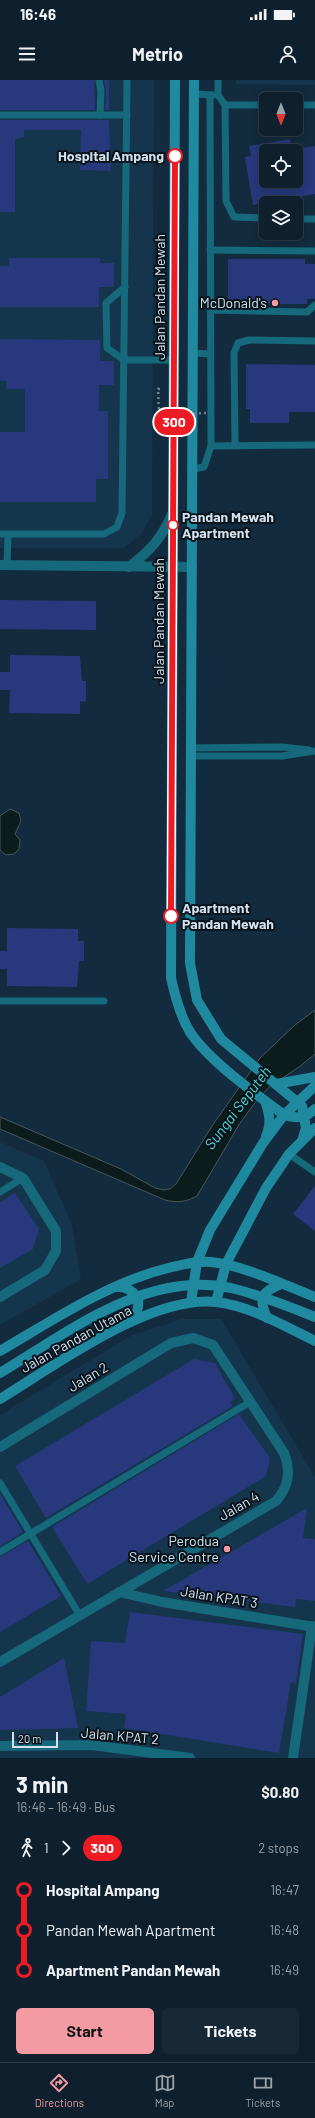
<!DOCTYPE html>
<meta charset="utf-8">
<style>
body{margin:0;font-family:Barlow,sans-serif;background:#172836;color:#f1f3f6;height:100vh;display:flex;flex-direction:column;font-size:15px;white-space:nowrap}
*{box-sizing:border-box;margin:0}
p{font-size:13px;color:#9ba3aa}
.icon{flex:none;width:22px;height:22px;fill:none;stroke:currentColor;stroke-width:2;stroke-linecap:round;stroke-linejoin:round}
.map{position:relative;height:1678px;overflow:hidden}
.sheet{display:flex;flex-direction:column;background:#0e202e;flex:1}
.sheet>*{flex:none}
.badge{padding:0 8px;border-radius:13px;font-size:14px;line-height:26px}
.needle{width:26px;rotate:180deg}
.controls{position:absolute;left:259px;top:12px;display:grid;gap:8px}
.controls a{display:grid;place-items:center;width:44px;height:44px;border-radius:6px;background:#0e202e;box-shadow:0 2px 10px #0003,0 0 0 1px #2e3e4a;font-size:20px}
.scale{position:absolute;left:12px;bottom:10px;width:46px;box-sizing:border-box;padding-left:4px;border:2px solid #d3e2ee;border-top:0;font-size:11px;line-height:14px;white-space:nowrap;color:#d3e2ee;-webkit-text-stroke:3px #08131b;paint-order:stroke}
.map>.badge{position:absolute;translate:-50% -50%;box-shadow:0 0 0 2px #fff}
.legs{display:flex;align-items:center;gap:6px;height:44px;padding:0 16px;font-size:13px}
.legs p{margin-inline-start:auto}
.summary{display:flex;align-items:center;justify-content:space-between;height:68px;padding:0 16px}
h1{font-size:22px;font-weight:700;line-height:30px}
.button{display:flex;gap:8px;margin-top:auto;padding:8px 16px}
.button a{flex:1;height:46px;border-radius:6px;background:#f49aa3;color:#111;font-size:16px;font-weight:700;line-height:46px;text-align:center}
.button a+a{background:#172836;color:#f1f3f6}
ul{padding:0 16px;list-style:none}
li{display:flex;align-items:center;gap:14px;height:40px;font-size:15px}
li i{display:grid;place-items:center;width:6px;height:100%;margin:0 5px;background:currentColor}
li i::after{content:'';width:10px;height:10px;margin:-5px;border:3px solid;border-radius:50%;background:#0e202e}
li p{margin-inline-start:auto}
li:first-child i{background:linear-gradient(#0000 50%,currentColor 0)}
li:last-child i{background:linear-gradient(currentColor 50%,#0000 0)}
.status{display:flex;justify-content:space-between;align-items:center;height:28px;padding:0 20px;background:#0e202e;direction:ltr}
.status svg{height:11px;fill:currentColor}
header{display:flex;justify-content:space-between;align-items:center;height:52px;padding:0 16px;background:#0e202e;font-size:18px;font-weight:700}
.tabs{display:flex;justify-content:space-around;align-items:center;height:56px;border-top:1px solid #2e3e4a;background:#0e202e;font-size:11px;color:#9ba3aa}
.tabs a{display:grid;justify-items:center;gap:2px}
.tabs .on{color:#f49aa3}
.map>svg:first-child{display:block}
</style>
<div class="status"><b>16:46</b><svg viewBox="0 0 49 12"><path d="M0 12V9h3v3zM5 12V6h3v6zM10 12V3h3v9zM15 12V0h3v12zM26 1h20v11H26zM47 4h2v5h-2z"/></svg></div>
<header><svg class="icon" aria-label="menu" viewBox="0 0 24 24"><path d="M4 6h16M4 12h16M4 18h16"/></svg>Metrio<svg class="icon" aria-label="person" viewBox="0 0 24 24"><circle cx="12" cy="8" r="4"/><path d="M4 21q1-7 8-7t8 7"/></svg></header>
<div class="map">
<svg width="315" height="1678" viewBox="0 0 315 1678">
<rect width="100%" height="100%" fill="#132b3e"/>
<g fill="#15354c">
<polygon points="0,0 154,0 152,435 141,454 123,468 0,468"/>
<polygon points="236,0 315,0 315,5 236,4"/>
<polygon points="0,1062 44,1081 72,1145 81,1199 0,1245"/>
<polygon points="182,1239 221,1239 315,1397 315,1678 0,1678 0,1335 132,1255"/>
</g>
<g fill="#0a1c1b" stroke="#46575a">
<polygon points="10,729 19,733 21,741 15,754 20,760 19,769 14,774 6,775 0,770 0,736"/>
<path d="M 315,930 L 315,974 L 299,987 L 269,1007 L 257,1020 L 240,1043 L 197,1116 C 186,1122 178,1123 165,1120 L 0,1049 L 0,1037 L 121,1089 L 155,1108 L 164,1110 L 170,1109 L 176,1104 L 212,1046 L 260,978 L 295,945 Z"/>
</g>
<g fill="#27387c">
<polygon points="0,0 94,0 95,30 0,30"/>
<polygon points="104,0 109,0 109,30 105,30 106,11"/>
<polygon points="0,40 109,40 111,91 80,90 81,50 24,50 24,57 15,59 15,132 0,132"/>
<polygon points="290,59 292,71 266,71 266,101 296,101 296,69 315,66 315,114 253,125 245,77 251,76 249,66"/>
<polygon points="9,178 100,178 100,183 114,183 114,207 99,207 99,227 0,227 0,186 9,186"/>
<polygon points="228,179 305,179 305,184 315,184 315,219 307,219 307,224 228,224"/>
<polygon points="0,259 100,260 100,281 114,281 114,305 99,305 99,331 108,331 108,399 96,399 96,422 0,422 0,352 25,352 25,309 6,309 6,301 0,301"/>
<polygon points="246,284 315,285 315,332 289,332 289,343 250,343 250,329 246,329"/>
<polygon points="0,520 96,521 96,550 0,549"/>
<polygon points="10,575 80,576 82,601 86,601 86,622 80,621 80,634 9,633 10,610 0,610 0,592 10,592"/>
<polygon points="7,848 78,849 78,861 84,861 84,881 79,881 77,907 7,906 7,889 0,889 0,871 7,871"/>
<polygon points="315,1106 315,1151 293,1134"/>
<polygon points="15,1113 39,1149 33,1169 0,1188 0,1122"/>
<polygon points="194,1279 215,1283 235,1319 230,1322 233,1326 46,1438 15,1386"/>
<polygon points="239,1334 270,1378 266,1396 87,1504 52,1447"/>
<polygon points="0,1414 23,1452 0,1466"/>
<polygon points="307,1428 303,1458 315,1459 315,1521 296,1519 295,1527 163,1511"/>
<polygon points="28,1461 61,1516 0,1552 0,1477"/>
<polygon points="130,1532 303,1554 296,1603 291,1602 279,1673 124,1648 126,1634 86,1631 91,1561 125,1563"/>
<polygon points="64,1578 78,1648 0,1650 0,1617"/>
</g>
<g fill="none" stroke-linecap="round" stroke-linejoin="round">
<polyline stroke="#6d8191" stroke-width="2.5" stroke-dasharray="2 3" stroke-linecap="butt" points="159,334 158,309 161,309"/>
<g stroke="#15697b" stroke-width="7">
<polyline points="99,0 101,11 100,35"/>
<polyline points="218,0 218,15 225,25 226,121 234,137 266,138"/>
<polyline points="194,14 213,15"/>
<polyline points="210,15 211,366"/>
<polyline points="225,25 266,25"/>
<polyline points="296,25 315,25"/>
<polyline points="0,35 127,35"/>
<polyline points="296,139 315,139"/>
<polyline points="210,170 315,171"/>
<polyline points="125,207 106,223 107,268 124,280 174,280"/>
<polyline points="210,230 307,232 315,225"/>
<polyline points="193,273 210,274"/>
<polyline points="235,365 234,273 238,263 249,260 315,261"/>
<polyline points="193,389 204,387 211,366 315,365"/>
<polyline points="0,454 104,454 117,447 122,433 127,0"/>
<polyline points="7,485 8,455"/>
<polyline points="191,668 282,667 309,670"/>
<polyline points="191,676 282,676 315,671"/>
<polyline points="0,921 104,921"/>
<polyline points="289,1074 315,1092"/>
<polyline points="0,1112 23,1098"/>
<polyline points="0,1403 79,1534"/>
<polyline points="0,1472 250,1322"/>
</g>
<g stroke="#15697b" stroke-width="10">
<polyline points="0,485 192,487"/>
<polyline points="0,1087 23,1098 56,1151 56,1171 45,1190 0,1217"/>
<path d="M 0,1367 L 171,1263 L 193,1258 L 213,1265 L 284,1373 C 291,1392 289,1406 276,1421 L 0,1582"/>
<polyline points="119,1512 162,1522 315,1547"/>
<polyline points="0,1666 92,1665 190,1678"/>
<polyline points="293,1678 312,1546"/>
</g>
<path stroke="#15697b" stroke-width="10" d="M 129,487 C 151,470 162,458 173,432"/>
<g stroke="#1f89a0" stroke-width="10">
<path d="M 175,0 L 171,898 C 175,916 180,936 190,952 C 209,981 256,1014 284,1035 C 297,1039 305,1038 315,1029"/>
<polyline points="194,0 190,883 197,920 221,959 302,1026 306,1048 303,1058"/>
<polyline points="276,1004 315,997"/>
<path d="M 265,1021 C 269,1032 272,1044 266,1056"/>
<path d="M 115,1207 C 125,1206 132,1210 138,1218 C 139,1229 137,1234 130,1242"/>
<polyline points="191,1222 197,1182 210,1150 263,1063 284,1035 315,1006"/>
<polyline points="216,1222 226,1184 266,1108 289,1074 315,1048"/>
<path d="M 267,1238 C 258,1218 261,1212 281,1204"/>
<path d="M 0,1271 C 55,1239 109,1202 172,1187 C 185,1184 197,1181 211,1182 C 243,1185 284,1205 315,1217"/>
<path d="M 0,1319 C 56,1285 150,1215 216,1222 C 251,1226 284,1246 315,1261"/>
</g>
<polyline stroke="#6d8191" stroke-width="2.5" stroke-dasharray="2 3" stroke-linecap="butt" points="159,334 208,333"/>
<path stroke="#1f89a0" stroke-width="10" d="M 0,1293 C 68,1252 147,1190 231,1208 C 260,1215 288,1226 315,1237"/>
</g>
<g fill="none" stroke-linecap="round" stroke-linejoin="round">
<g stroke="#fff" stroke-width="9">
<polyline id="line-1" points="171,836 175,76"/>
</g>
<use href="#line-1" stroke="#ed1b24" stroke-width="6"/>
</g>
<g fill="#fff" stroke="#ed1b24" stroke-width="2">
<circle cx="175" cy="76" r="7"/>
<circle cx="173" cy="445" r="5"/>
<circle cx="171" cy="836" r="7"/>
</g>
<g fill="#f49aa3" stroke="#08131b" stroke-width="1.5">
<circle cx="275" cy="223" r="4"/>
<circle cx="227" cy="1469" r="4"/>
</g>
<g text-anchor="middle" stroke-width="4" stroke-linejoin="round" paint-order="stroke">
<g font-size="14" font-weight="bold" fill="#d3e2ee" stroke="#08131b" text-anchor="start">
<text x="164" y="81" text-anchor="end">Hospital Ampang</text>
<text x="182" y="442">Pandan Mewah<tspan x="182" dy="16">Apartment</tspan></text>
<text x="182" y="833">Apartment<tspan x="182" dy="16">Pandan Mewah</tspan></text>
</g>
<g font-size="14" fill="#d3e2ee" stroke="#08131b">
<text transform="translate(160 217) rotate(-90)" y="5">Jalan Pandan Mewah</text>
<text transform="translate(159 541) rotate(-90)" y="5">Jalan Pandan Mewah</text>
<text transform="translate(76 1259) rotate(-29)" y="5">Jalan Pandan Utama</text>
<text transform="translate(88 1297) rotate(-31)" y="5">Jalan 2</text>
<text transform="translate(239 1426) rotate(-30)" y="5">Jalan 4</text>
<text transform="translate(219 1517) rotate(9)" y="5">Jalan KPAT 3</text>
<text transform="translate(120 1656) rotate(5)" y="5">Jalan KPAT 2</text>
</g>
<g font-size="14" fill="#d3e2ee" stroke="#08131b" text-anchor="end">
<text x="267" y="228">McDonald's</text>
<text x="219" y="1466">Perodua<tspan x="219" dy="16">Service Centre</tspan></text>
</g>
<g font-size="15" font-style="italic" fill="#51dbd5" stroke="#08131b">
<text transform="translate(238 1028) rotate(-53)" y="5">Sungai Seputeh</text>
</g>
</g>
</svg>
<div class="controls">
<a><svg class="needle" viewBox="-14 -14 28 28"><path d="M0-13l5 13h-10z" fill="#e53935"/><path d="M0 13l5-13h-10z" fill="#9ba3aa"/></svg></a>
<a><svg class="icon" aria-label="locate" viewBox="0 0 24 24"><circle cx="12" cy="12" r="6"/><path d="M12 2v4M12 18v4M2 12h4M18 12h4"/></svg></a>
<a><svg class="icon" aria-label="layers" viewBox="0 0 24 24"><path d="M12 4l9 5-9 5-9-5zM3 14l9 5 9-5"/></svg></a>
</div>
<div class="scale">20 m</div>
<b class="badge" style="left:174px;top:342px;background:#ed1b24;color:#fff">300</b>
</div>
<section class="sheet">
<div class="summary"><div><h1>3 min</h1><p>16:46 – 16:49 · Bus</p></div><b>$0.80</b></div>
<div class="legs"><svg class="icon" aria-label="walk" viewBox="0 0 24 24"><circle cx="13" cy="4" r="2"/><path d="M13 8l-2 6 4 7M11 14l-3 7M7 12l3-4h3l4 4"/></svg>1<svg class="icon" aria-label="forward" viewBox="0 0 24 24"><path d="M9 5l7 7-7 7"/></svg><b class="badge" style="background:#ed1b24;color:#fff">300</b><p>2 stops</p></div>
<ul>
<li><i style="color:#ed1b24"></i><b>Hospital Ampang</b><p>16:47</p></li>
<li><i style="color:#ed1b24"></i><span>Pandan Mewah Apartment</span><p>16:48</p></li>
<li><i style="color:#ed1b24"></i><b>Apartment Pandan Mewah</b><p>16:49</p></li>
</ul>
<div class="button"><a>Start</a><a>Tickets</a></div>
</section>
<nav class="tabs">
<a class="on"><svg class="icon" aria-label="directions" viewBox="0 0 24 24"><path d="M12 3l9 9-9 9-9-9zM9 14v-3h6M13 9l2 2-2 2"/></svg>Directions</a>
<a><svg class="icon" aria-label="map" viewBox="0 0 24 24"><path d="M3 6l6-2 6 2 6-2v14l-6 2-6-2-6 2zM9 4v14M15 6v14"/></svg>Map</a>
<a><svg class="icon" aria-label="tickets" viewBox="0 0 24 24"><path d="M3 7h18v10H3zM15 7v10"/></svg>Tickets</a>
</nav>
